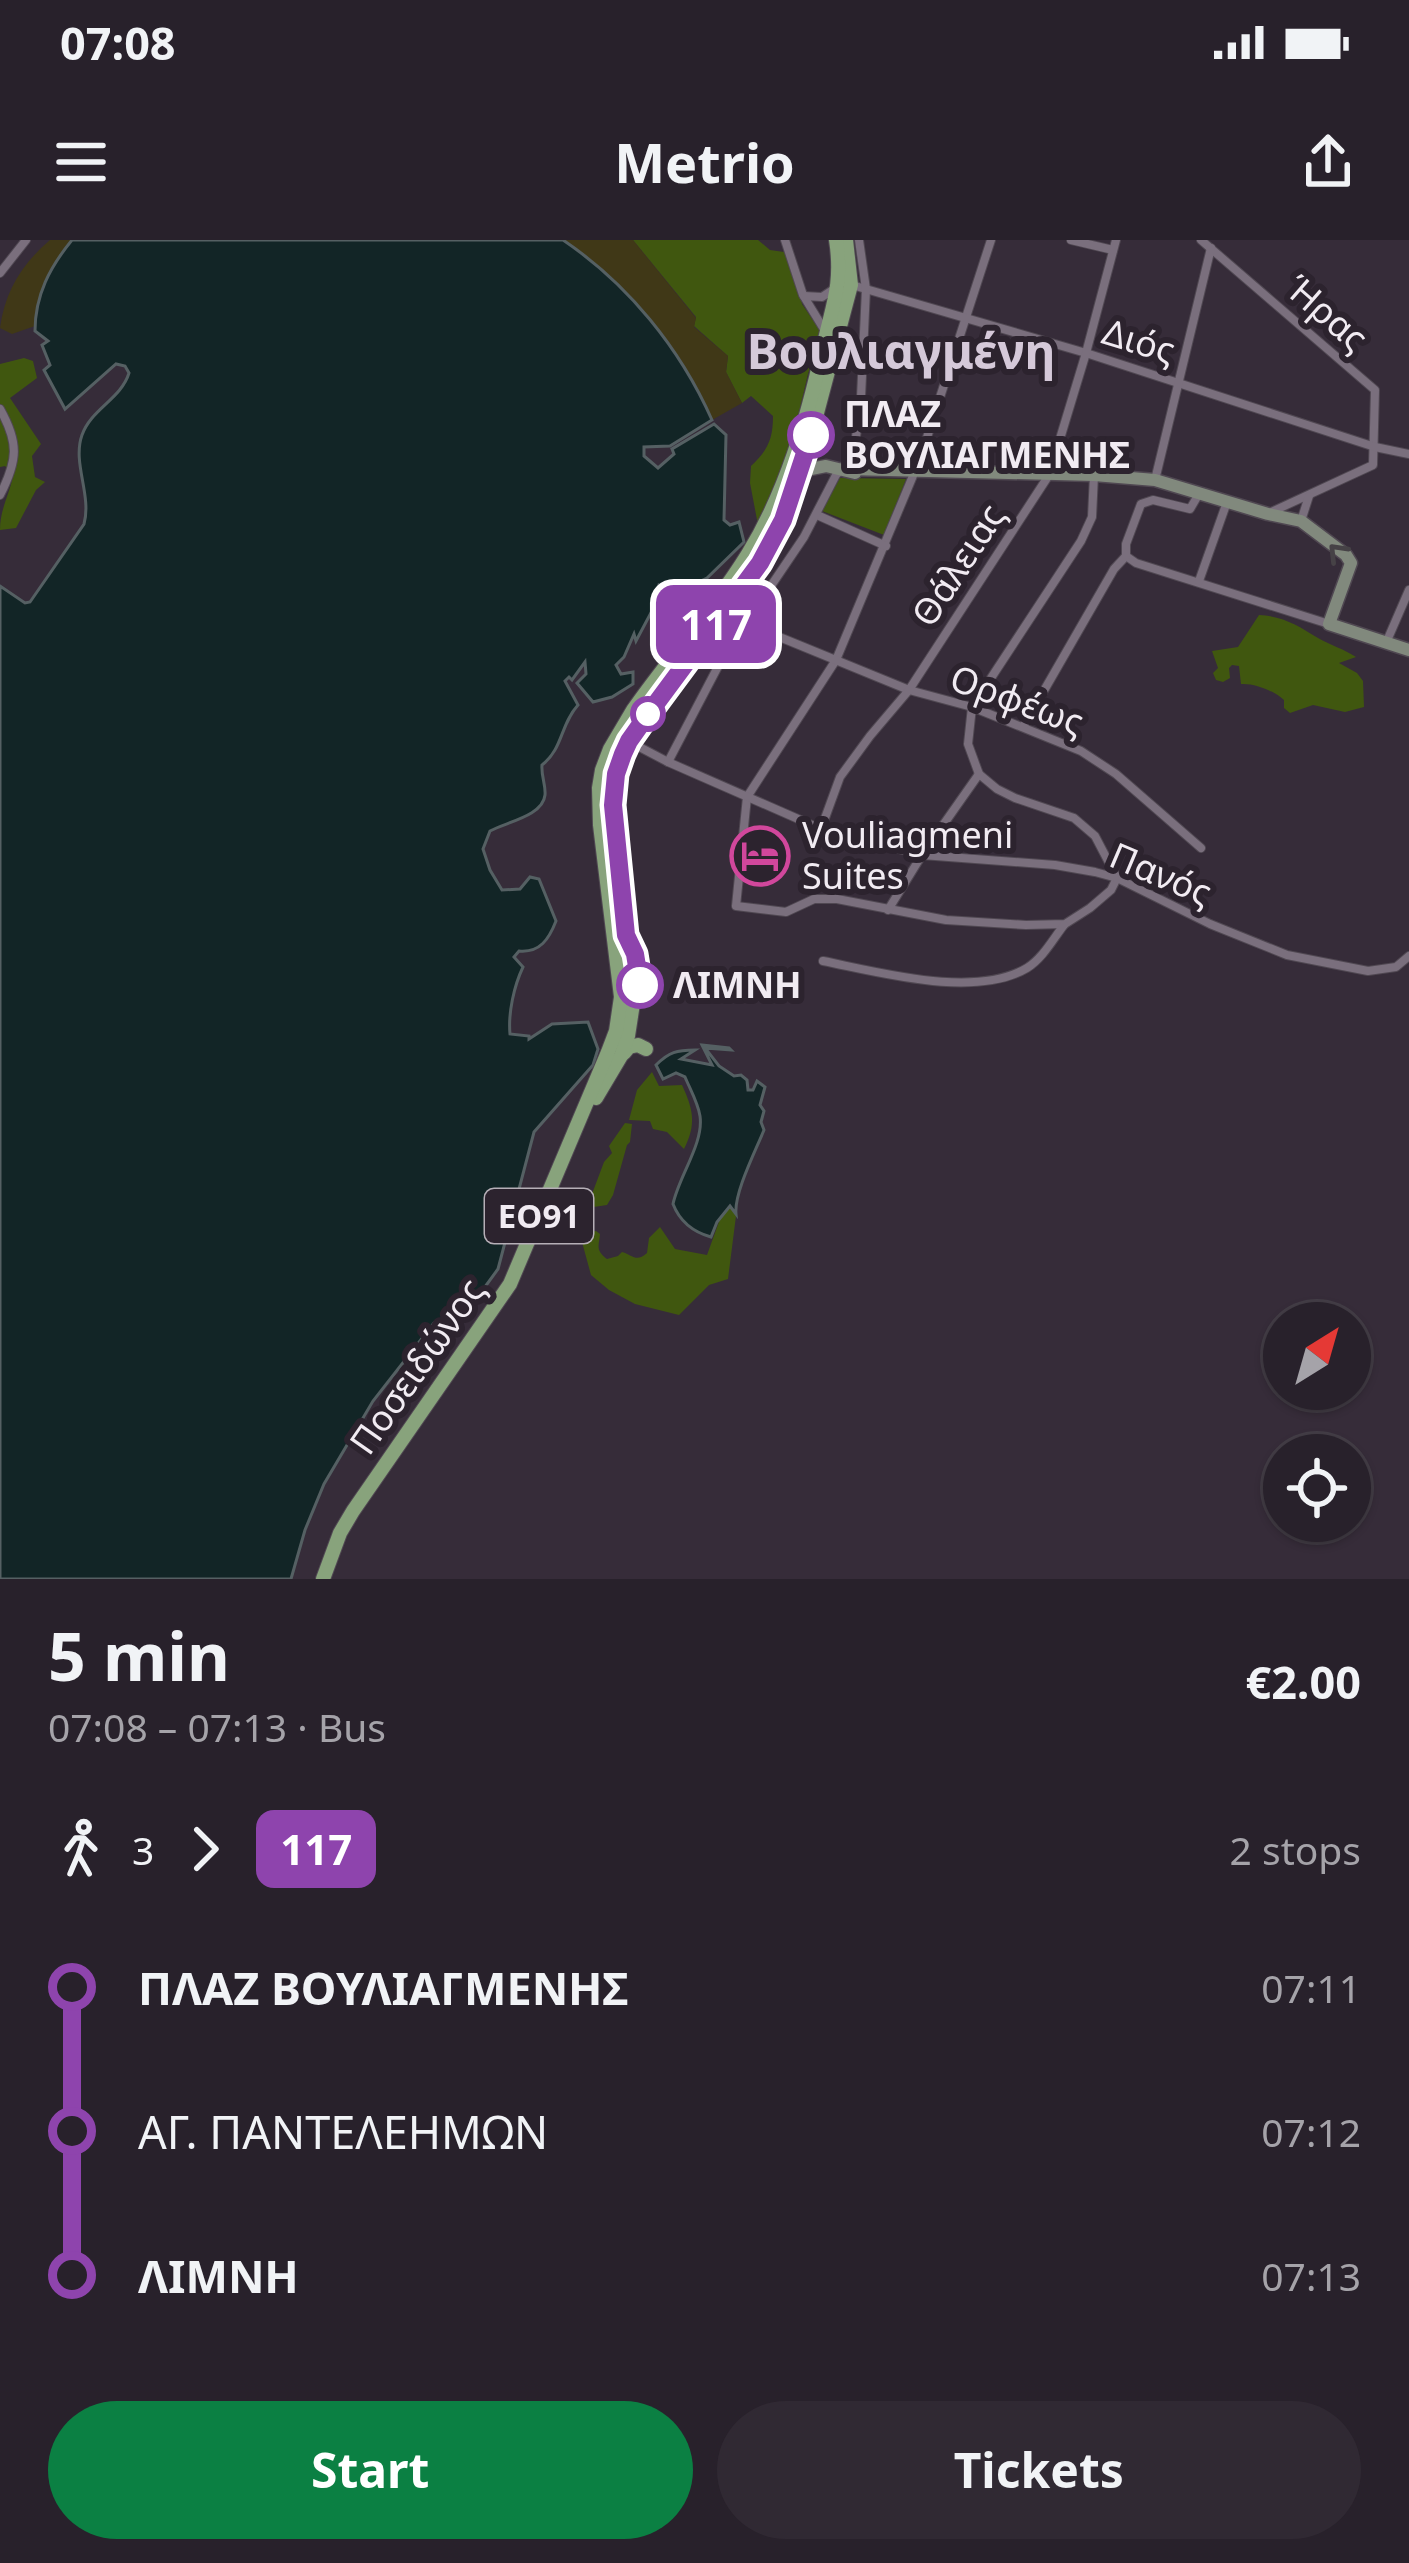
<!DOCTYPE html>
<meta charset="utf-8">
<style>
body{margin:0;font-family:"Noto Sans",sans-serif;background:#302933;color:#f1f3f6;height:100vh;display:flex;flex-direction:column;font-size:45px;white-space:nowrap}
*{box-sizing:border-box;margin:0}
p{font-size:39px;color:#a5a3a9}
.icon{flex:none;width:66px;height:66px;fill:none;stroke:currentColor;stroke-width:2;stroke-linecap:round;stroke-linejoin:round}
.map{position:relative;height:1339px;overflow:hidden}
.drawer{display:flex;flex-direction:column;background:#28212b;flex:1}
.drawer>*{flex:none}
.badge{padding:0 24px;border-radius:18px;font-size:42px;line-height:78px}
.needle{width:78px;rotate:37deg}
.fabs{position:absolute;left:1263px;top:1062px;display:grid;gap:24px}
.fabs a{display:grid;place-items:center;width:108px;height:108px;border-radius:50%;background:#28212b;box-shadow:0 3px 9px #0004,0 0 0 3px #443e47;font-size:60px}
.map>.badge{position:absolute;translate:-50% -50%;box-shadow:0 0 0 6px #fff}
.legs{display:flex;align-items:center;gap:18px;height:132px;padding:0 48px;font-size:39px}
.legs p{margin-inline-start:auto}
.summary{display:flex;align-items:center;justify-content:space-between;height:204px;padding:0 48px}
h1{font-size:66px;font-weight:700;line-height:90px}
.action{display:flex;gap:24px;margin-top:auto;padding:24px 48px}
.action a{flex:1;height:138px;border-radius:72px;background:#0b8043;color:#fff;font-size:48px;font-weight:700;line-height:138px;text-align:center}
.action a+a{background:#302933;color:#f1f3f6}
ul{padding:0 48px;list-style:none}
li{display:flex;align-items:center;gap:42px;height:144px;font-size:45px}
li i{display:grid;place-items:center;width:18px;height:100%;margin:0 15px;background:currentColor}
li i::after{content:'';width:30px;height:30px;margin:-15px;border:9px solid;border-radius:50%;background:#28212b}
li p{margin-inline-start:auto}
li:first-child i{background:linear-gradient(#0000 50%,currentColor 0)}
li:last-child i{background:linear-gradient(currentColor 50%,#0000 0)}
.status{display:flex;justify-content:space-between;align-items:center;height:84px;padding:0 60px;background:#28212b;direction:ltr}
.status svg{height:33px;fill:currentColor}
header{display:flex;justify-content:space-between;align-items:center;height:156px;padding:0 48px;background:#28212b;font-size:54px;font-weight:700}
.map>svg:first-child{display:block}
</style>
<div class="status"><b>07:08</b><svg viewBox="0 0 49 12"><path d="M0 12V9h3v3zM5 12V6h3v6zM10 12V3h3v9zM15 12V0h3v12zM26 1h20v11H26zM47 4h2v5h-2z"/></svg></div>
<header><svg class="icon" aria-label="menu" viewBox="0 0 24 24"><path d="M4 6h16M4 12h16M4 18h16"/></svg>Metrio<svg class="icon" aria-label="share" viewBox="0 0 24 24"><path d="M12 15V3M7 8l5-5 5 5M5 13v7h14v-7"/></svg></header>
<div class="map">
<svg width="1409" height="1339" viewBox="0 0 1409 1339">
<rect width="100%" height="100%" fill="#362c39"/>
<g fill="#40570f">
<path d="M 633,0 L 758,0 L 770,10 L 784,12 L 800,47 L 802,64 L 821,92 L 808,134 L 791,207 L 758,285 L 750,243 L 751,226 C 768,210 773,199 773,176 L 751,156 L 742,163 L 726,132 L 728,116 L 694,86 L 696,77 Z"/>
<path d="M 24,118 L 33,121 L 37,138 L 10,158 L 41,204 L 32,216 L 35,237 L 45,242 L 36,250 L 16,288 L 0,290 C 0,269 9,256 13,236 L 5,226 L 0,227 L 0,124 Z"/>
<polygon points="840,238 906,239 884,295 822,271"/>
<path d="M 1259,375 C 1283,376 1299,386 1318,398 C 1330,405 1344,409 1356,417 L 1339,423 L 1357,433 L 1363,441 L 1364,467 L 1345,472 L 1313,465 L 1290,473 L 1284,468 L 1284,460 C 1274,451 1255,443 1241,444 L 1239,426 L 1232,425 L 1229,428 L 1230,438 L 1223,442 L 1216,440 L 1213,433 L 1218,428 L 1212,411 L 1238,407 Z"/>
<path d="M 652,832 L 659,846 L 682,845 C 693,869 697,884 684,909 L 667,892 L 653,889 L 650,881 L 629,880 L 637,850 Z"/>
<path d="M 625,883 L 632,884 L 630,902 L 627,905 L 613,955 L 607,965 L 587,968 L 584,974 L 583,985 L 580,986 L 583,993 L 596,991 L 600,994 C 599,1006 595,1010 607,1019 L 618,1016 L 622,1012 C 633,1015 636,1023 647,1013 L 649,998 L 660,987 L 675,1009 L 707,1015 L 720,979 L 731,967 L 736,976 L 728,1039 L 709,1045 L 679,1075 L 635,1064 L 609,1050 L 591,1035 L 576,980 L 585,961 L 592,954 L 604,922 L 612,913 L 609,906 Z"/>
</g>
<g fill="#403817">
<path d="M 50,0 L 72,0 C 54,23 35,57 35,86 L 12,94 L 0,88 C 5,51 22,24 50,0 Z"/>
<path d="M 563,0 L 633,0 L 696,78 L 694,87 L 728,116 L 726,132 L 742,163 L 712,180 C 680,108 628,44 563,0 Z"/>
</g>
<g fill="#122526" stroke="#556063" stroke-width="3">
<path d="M 72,0 L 563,0 C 628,44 680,108 712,180 L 670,206 L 644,207 L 644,216 L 658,228 L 674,214 L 672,209 L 714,184 L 726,195 L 724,280 L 730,285 L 739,282 L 744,302 L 707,338 L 677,352 L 659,345 L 653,369 L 636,401 L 634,394 L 624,417 L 616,425 L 621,434 L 633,432 L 633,444 L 612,457 L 593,462 L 577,443 L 586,434 L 585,422 L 572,440 L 569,437 L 565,441 L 578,465 C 560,485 563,509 542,525 C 541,536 546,545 545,555 C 543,576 506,582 490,591 L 483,609 L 490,630 L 502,650 L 520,649 L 530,637 L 539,639 L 556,681 C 549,699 540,713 519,711 L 514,717 L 523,727 C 514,746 508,773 510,794 L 529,796 L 529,799 L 552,784 L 588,782 L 598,809 L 593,825 L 534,892 L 498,1029 L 474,1062 L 434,1083 L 373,1161 L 324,1244 L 305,1290 L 291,1339 L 0,1339 L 0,346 L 25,363 L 30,362 L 84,284 C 92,255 72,223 82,195 C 91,169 121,159 129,133 L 125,126 L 116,124 L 65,169 L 44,130 L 50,125 L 42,105 L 48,101 L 35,91 C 35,55 50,27 72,0 Z"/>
<path d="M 702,805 L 729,808 L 731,810 L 705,808 L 719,826 L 734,836 L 741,835 L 747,840 L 748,850 L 753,850 L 757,841 L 765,847 L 760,865 L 764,871 L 761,882 L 764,890 C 755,912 734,953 736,974 L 730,966 L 717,982 L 711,997 C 693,992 680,982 673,964 C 679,936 704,903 700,876 C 698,863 690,849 685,837 L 676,833 L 663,839 L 656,825 C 669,812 677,810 695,810 L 681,819 L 712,825 Z"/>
</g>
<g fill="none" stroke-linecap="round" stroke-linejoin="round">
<g stroke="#504852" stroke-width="10">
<g id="street">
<polyline points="785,0 803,55 825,91"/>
<polyline points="991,0 920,219 836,420 747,557 736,666 786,672 814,659 837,659 946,680 1026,685 1065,684 1090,668 1111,650 1117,638 1095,596 1074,578 1015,558 997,549 979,534 968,504 972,467 1081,301 1092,277 1094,235"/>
<polyline points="1071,0 1113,10"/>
<polyline points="1201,0 1375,150 1373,225 1269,273"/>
<polyline points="0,33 26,0"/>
<polyline points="852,45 1086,113 1375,207 1409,214"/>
<polyline points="804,56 822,57 834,49"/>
<path d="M 0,169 C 19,203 18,220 0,255"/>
<polyline points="1155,240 1211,8"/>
<polyline points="817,275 886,306"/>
<polyline points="1301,281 1309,256"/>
<polyline points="1126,316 1136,323 1329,384"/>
<polyline points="1199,341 1227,262"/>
<polyline points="723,374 909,450 972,467 1081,511 1116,534 1201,608"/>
<polyline points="1386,403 1409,350"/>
<polyline points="1023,487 1114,329 1126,316 1126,304 1141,264 1153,260 1190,269 1200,252"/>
<polyline points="628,501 668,522 821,589 922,615 1055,625 1095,632 1117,638 1210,684 1287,715 1368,731 1396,727 1409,716"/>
<polyline points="668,522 723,417 804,297 836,235 850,219 855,205 861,157 866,49 859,0"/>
<polyline points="821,589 840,537 870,496 909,450 1049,235 1086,113 1116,0"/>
<polyline points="888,670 922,615 979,534"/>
<path d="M 823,721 C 879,732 975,759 1027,728 C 1043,718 1053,699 1064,685"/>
</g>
</g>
<g stroke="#504852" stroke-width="15">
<g id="secondary">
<polyline points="804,219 811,229 826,226 855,233"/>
<polyline points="849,229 1094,235 1155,240 1268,274 1301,281 1346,315 1351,323 1329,384 1409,410"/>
</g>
</g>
<g stroke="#504852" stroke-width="16">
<g id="primary">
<polyline points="624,813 629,807 638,805 646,809"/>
<polyline points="596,858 621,816 628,796 634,757 615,582 616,534 629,501 748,341 783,281 809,203 851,45 846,0"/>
<path d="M 323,1339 L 340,1293 L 353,1271 L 510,1044 L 608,812 L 616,791 L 621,757 L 600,585 L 599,548 L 602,530 L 610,509 L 633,470 C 670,417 714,369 748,314 C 786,252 807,179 823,108 C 832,66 843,45 836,0"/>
</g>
</g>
<use href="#street" stroke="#7a6f7d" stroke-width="8"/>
<use href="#secondary" stroke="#81897d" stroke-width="12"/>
<use href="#primary" stroke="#88a37c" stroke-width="14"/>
</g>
<defs><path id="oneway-chevron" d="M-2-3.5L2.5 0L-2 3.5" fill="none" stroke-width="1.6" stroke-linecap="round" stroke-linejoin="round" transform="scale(3)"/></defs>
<use stroke="#464246" href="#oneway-chevron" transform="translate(1337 312) rotate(-134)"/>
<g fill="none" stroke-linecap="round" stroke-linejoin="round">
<g stroke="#fff" stroke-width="27">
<polyline id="line-1" points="640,745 635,714 626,695 613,565 616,534 623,514 629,501 646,477 760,323 783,280 811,195"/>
</g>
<use href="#line-1" stroke="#8e44ad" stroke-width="18"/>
</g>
<defs>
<g id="hotel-ring" transform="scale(3)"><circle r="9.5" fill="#2c232e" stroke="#d1479c" stroke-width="1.5"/><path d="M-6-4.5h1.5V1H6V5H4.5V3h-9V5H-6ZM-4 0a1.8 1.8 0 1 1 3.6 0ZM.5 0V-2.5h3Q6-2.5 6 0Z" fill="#d1479c"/></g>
</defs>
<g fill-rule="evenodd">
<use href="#hotel-ring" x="760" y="616"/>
</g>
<g fill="#fff" stroke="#8e44ad" stroke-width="6">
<circle cx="811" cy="195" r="21"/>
<circle cx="648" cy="474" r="15"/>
<circle cx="640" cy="745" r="21"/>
</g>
<g text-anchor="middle" stroke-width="12" stroke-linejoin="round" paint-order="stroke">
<rect fill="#2c232e" stroke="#b6afb7" stroke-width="3" x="485" y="949" width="108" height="54" rx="9"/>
<g font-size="33" font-weight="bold" fill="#f1ebf2">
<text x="539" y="988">ΕΟ91</text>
</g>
<g font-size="36" fill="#f1ebf2" stroke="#2c232e">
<text transform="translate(1327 73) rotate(41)" y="13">Ήρας</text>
<text transform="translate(1139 101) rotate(17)" y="13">Διός</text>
<text transform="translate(958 325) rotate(-57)" y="13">Θάλειας</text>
<text transform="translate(1017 460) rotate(20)" y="13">Ορφέως</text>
<text transform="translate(1161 634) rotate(23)" y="13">Πανός</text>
<text transform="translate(417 1126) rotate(-55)" y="13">Ποσειδώνος</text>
</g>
<g font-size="36" font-weight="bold" fill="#f1ebf2" stroke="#2c232e" text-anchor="start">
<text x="844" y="187">ΠΛΑΖ<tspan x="844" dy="41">ΒΟΥΛΙΑΓΜΕΝΗΣ</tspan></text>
<text x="673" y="758">ΛΙΜΝΗ</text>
</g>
<g font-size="36" fill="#f1ebf2" stroke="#2c232e" text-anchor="start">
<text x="802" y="608">Vouliagmeni<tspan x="802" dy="41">Suites</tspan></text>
</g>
<g font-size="48" font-weight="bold" fill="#d5c9d9" stroke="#2c232e">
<text x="901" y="129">Βουλιαγμένη</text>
</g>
</g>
</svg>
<div class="fabs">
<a><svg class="needle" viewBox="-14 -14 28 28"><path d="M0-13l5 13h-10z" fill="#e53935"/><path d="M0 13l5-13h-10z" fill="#a5a3a9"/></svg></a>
<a><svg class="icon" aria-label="locate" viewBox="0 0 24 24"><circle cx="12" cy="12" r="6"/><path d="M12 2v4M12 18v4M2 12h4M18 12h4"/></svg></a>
</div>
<b class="badge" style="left:716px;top:384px;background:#8e44ad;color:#fff">117</b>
</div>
<section class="drawer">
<div class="summary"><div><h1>5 min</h1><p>07:08 – 07:13 · Bus</p></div><b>€2.00</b></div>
<div class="legs"><svg class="icon" aria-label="walk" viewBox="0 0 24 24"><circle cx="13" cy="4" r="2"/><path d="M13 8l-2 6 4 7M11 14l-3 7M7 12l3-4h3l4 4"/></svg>3<svg class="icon" aria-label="forward" viewBox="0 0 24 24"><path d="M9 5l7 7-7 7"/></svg><b class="badge" style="background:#8e44ad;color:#fff">117</b><p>2 stops</p></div>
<ul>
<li><i style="color:#8e44ad"></i><b>ΠΛΑΖ ΒΟΥΛΙΑΓΜΕΝΗΣ</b><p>07:11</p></li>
<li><i style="color:#8e44ad"></i><span>ΑΓ. ΠΑΝΤΕΛΕΗΜΩΝ</span><p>07:12</p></li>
<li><i style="color:#8e44ad"></i><b>ΛΙΜΝΗ</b><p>07:13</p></li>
</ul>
<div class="action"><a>Start</a><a>Tickets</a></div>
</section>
